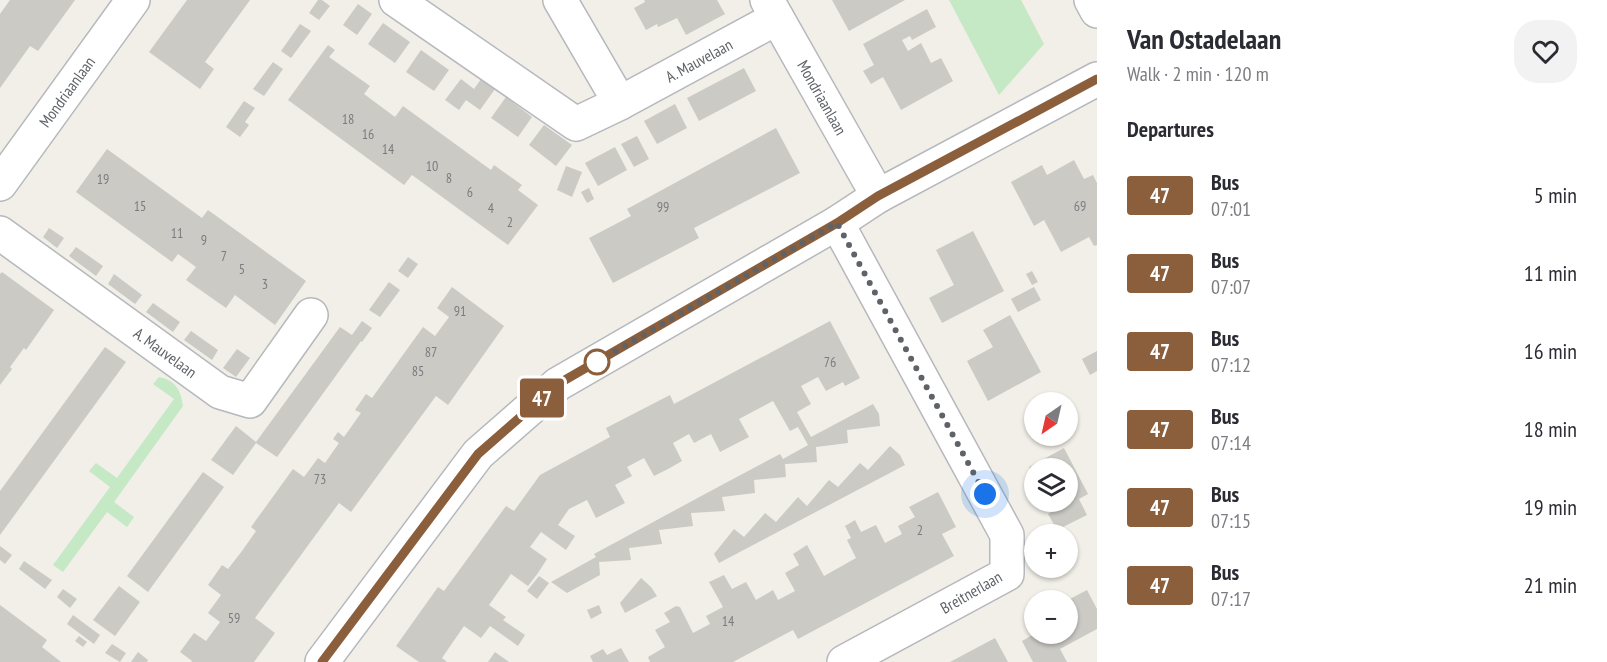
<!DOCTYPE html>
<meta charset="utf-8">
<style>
body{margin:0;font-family:"PT Sans Narrow",sans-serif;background:#f2f2f3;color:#2b2b33;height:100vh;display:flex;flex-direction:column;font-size:22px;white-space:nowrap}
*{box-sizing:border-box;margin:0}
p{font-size:20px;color:#7c7c81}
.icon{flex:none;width:33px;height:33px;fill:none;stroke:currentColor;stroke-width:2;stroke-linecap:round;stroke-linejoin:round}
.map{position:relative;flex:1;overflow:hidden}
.details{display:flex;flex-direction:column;background:#fff;width:510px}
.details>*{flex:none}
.badge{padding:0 12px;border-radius:4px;font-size:21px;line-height:39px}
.needle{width:39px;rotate:214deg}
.fabs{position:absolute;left:1024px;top:392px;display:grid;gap:12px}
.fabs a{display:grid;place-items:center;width:54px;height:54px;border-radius:50%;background:#fff;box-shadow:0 2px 4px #0004;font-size:30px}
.you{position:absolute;width:30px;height:30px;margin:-15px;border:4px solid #fff;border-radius:50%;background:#1a73e8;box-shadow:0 0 0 9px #1a73e833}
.map>.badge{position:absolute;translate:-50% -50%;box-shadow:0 0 0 3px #fff}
h2{padding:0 30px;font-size:22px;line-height:54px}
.round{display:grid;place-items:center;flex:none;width:63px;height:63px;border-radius:24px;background:#f2f2f3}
.overview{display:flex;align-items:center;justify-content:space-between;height:102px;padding:0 30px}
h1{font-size:28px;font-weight:700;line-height:45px}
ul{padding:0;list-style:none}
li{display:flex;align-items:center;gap:18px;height:78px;padding:0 30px}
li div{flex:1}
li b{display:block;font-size:22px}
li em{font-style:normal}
li .badge{min-width:66px;font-weight:700;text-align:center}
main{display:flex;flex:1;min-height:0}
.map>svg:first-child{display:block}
</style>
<main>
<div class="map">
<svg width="1097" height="662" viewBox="0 0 1097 662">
<rect width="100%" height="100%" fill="#f1efe8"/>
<g fill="#c5e8c5">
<polygon points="949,0 1021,0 1044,44 999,95"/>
<path d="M 159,377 C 175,380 181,390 183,406 L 114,502 L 134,517 L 127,527 L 107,512 L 63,572 L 53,565 L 110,487 L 89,471 L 96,463 L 117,478 L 174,399 L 153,384 Z"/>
</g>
<g fill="#cccac5">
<polygon points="10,0 75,0 38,51 30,46 0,88 0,14"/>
<polygon points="187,0 250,0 205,62 214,69 200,89 149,52"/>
<polygon points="318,0 322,0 330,6 319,20 309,13"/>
<polygon points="644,0 717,0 725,14 686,35 677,18 658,27 657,24 646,30 634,8 645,2"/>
<polygon points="832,0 905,0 849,31"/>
<polygon points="358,4 372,14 357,35 343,25"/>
<polygon points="927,9 936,27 912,40 910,36 902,40 908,51 921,43 931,63 941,58 953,81 901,110 883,77 871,84 863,71 874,65 863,44"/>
<polygon points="383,23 410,42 395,63 368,44"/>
<polygon points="300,24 311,31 291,58 281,51"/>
<polygon points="328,45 335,50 329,57 370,86 364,94 395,117 403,106 491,170 494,165 522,185 518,190 538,205 508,245 412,175 404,185 288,100"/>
<polygon points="421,50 449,70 434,91 406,72"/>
<polygon points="273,62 283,69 264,96 253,89"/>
<polygon points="744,68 756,91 699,121 687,98"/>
<polygon points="461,79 474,89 481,79 495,89 480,110 466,100 459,110 445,100"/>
<polygon points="506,97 532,117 518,137 491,118"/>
<polygon points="244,101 255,108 245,122 249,125 240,137 226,127"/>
<polygon points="675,104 687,128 657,144 644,121"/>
<polygon points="544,125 572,145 556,166 529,145"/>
<polygon points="776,128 800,173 694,228 699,238 613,283 589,238 631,216 627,209"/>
<polygon points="637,136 649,159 634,167 621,144"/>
<polygon points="615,147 627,170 598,186 585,163"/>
<polygon points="107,149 202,218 208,210 306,281 275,325 235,295 226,308 186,280 196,267 178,254 172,262 76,192"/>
<polygon points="1074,160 1084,179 1093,175 1097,183 1097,245 1094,246 1089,237 1061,252 1044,220 1034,226 1011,182 1042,165 1047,175"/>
<polygon points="566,166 582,172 572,197 557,190"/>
<polygon points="589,188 594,199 587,203 581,192"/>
<polygon points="49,228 64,238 57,248 43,237"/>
<polygon points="973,231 1004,291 942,323 929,298 954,285 936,250"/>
<polygon points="76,247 103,266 96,276 69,256"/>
<polygon points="408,257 418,264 408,278 398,271"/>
<polygon points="1032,271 1038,282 1032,285 1026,274"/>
<polygon points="2,272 54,310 26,350 24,348 10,367 12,369 0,385 0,274"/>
<polygon points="114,274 142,295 135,304 108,284"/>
<polygon points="389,282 400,290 380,317 369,310"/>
<polygon points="452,287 504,326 448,405 436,396 351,512 339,503 255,618 275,633 254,662 191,662 192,661 180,652 194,633 206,641 220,622 208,613 221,595 208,585 222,565 228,569 242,551 256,531 251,527 293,469 304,477 318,458 325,463 339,443 333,439 338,432 344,437 361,413 355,410 366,394 372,398 423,327 435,336 449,317 437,308"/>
<polygon points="1034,287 1041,300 1018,312 1011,299"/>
<polygon points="153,303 180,322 173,332 146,312"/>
<polygon points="1010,315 1041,372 988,401 967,361 993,347 983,330"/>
<polygon points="362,321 372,328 362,342 361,341 277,457 256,443 233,475 211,460 236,426 256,442 340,327 352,335"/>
<polygon points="830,321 860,378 845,386 843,382 826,391 818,377 801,386 811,404 797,412 811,437 873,404 879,414 880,426 847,430 848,443 816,447 817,462 785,464 786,477 754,480 755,493 722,497 725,511 691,513 693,526 659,530 662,544 629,548 631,560 599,562 600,575 567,593 551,582 596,557 594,554 718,487 780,454 783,459 808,445 798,427 790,431 773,401 739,419 749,437 720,452 711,434 694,443 689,434 673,443 682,461 668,469 654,476 644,458 627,467 632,476 615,485 625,503 596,518 587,500 569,509 558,525 575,536 566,550 541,532 530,547 547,559 538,573 528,586 511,574 489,605 506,617 503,620 525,635 518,646 490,626 481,638 464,626 442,658 447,662 419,662 396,646 438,587 444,591 506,506 514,511 540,475 610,437 606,428 670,395 674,404"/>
<polygon points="191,331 218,350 212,360 184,340"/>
<polygon points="105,347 126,362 0,535 0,491"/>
<polygon points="237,349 250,358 236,377 223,368"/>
<polygon points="1097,351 1097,371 1090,375 1082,359"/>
<polygon points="890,446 900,455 905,465 719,563 714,554 734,529 744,537 765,513 776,522 798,497 807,506 829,480 838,487 860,463 868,470"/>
<polygon points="1064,448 1088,494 1079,499 1087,515 1057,530 1048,514 1053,511 1047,501 1068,501 1068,468 1035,468 1035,478 1029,467"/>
<polygon points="203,472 224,487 148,592 127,576"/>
<polygon points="938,492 956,527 942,534 954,556 798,639 793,630 733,662 650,662 648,657 665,647 655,630 670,622 664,613 676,606 680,607 693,633 710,624 706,616 723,607 709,582 724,575 732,589 746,582 756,600 773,590 778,600 795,591 785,573 799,565 793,554 807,545 824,576 856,558 847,540 851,538 845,526 855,520 861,532 876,525 885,543 902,534 898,526 915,517 909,507"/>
<polygon points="0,546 12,555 5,564 0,560"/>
<polygon points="24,561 52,580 45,589 19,569"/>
<polygon points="539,576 549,583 537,599 527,591"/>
<polygon points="641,578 651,587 657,596 625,613 620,603"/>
<polygon points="119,586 140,602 115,636 93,620"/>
<polygon points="63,589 77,599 70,608 57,597"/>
<polygon points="1087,590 1097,609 1097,629 1060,649 1067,662 1033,662 1022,641 1036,633 1068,633 1068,600"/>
<polygon points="0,605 47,640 42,647 61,662 0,662"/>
<polygon points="599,605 602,613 591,619 587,610"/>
<polygon points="73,615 100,635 94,644 67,624"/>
<polygon points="79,636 87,642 83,647 75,641"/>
<polygon points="995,638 1008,662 950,662"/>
<polygon points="112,644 126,653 120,662 105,653"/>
<polygon points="621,648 629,662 593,662 590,656 603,649 607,655"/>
<polygon points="138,652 148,660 147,662 131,662"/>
<polygon points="495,652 509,662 488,662"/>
</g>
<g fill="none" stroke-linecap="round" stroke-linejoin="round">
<g stroke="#b5b8bc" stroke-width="36">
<g id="minor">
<path id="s1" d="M 396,0 L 576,124 L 620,103 L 777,18"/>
<polyline points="560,0 620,103"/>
<path id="s2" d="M 767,0 L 878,196"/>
<polyline points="1091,0 1097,11"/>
<path id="s3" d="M 0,184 L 133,0"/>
<polyline points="837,223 1007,535 1007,574 844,662"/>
<path id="s4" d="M 0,233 L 220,392 L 250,401 L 311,315"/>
<polyline points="322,662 478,454 558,384 837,223 878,196 1097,79"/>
</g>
</g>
<use href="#minor" stroke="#fff" stroke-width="33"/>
</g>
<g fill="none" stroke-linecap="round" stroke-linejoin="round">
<g stroke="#fff" stroke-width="14">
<polyline id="line" points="322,662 478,454 558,384 837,223 878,196 1097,79"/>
</g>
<use href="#line" stroke="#8b5e3c" stroke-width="9"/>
<polyline stroke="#5f6368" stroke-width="6" stroke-dasharray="0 10.8" points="597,362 837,223 985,494"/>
</g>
<circle fill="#fff" stroke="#8b5e3c" stroke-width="3" cx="597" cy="362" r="12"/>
<g text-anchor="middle" stroke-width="6" stroke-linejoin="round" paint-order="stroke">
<g font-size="14" fill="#7a7d7f">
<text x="348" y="124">18</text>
<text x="368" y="139">16</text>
<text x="388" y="154">14</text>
<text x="432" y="171">10</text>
<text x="449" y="183">8</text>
<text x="103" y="184">19</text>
<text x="470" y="197">6</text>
<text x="140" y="211">15</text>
<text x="1080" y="211">69</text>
<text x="663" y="212">99</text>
<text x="491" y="213">4</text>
<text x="510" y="227">2</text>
<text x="177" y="238">11</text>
<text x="204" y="245">9</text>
<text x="224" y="261">7</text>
<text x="242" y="274">5</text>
<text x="265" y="289">3</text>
<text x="460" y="316">91</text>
<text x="431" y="357">87</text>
<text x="830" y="367">76</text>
<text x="418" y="376">85</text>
<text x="320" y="484">73</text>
<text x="920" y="535">2</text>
<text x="234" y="623">59</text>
<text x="728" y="626">14</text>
</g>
<g font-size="16" fill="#5f6368" stroke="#fff">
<text dy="6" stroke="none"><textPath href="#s1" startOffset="357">A. Mauvelaan</textPath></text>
<text dy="6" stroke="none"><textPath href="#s3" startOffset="114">Mondriaanlaan</textPath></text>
<text dy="6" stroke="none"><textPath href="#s2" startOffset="112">Mondriaanlaan</textPath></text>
<text dy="6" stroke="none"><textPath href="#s4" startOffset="204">A. Mauvelaan</textPath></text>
<text transform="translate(971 592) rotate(-30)" y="6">Breitnerlaan</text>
</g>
</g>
</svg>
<div class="fabs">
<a><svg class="needle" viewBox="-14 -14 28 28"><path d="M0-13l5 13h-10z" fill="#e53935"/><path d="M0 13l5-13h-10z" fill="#7c7c81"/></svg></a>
<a><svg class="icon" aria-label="layers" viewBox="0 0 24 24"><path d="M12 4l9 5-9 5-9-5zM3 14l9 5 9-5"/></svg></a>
<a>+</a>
<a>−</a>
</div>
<div class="you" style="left:985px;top:494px"></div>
<b class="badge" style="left:542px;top:398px;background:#8b5e3c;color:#fff">47</b>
</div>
<section class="details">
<div class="overview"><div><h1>Van Ostadelaan</h1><p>Walk · 2 min · 120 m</p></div><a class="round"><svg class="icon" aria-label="heart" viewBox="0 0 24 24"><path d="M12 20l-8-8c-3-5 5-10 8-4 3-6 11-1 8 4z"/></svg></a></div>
<h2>Departures</h2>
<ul>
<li><span class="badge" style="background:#8b5e3c;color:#fff">47</span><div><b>Bus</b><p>07:01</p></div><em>5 min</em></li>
<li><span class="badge" style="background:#8b5e3c;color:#fff">47</span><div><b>Bus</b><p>07:07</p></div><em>11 min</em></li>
<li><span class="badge" style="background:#8b5e3c;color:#fff">47</span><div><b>Bus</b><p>07:12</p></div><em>16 min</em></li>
<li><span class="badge" style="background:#8b5e3c;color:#fff">47</span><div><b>Bus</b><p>07:14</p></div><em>18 min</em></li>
<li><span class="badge" style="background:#8b5e3c;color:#fff">47</span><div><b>Bus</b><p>07:15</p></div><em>19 min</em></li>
<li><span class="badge" style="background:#8b5e3c;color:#fff">47</span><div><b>Bus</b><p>07:17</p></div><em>21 min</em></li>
</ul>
</section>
</main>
